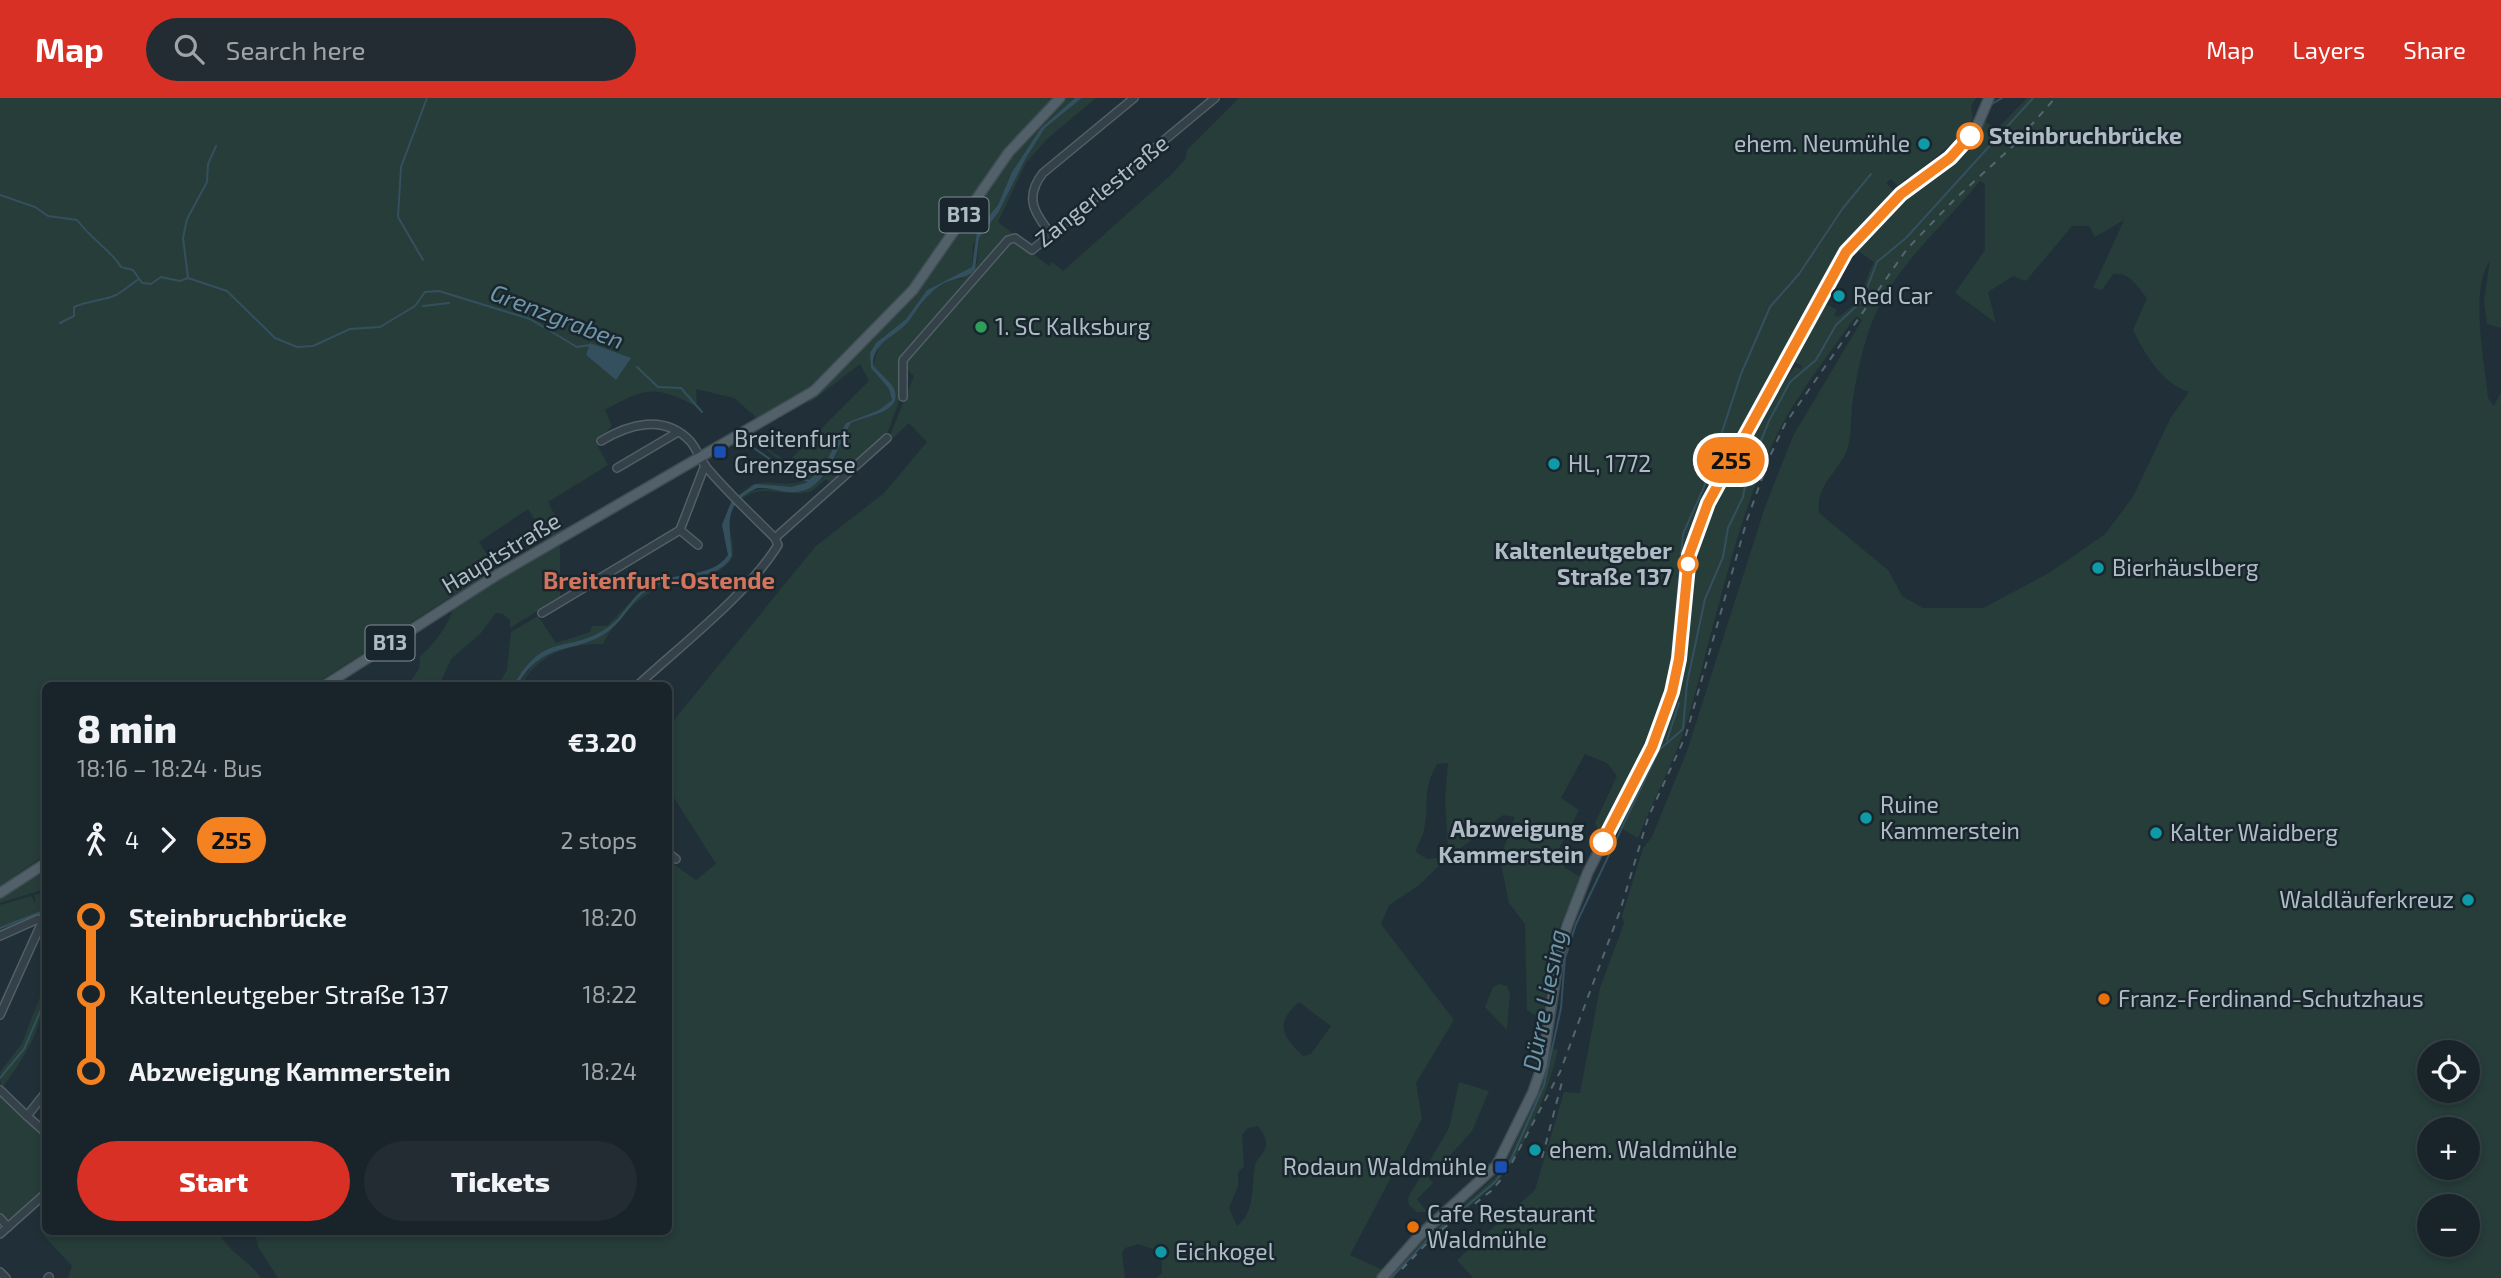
<!DOCTYPE html>
<meta charset="utf-8">
<style>
body{margin:0;font-family:"Exo 2",sans-serif;background:#222c32;color:#f1f3f6;height:100vh;display:flex;flex-direction:column;font-size:26px;white-space:nowrap}
*{box-sizing:border-box;margin:0}
p{font-size:23px;color:#9fa4a8}
.icon{flex:none;width:38px;height:38px;fill:none;stroke:currentColor;stroke-width:2;stroke-linecap:round;stroke-linejoin:round}
.map{position:relative;flex:1;overflow:hidden}
.panel{position:absolute;left:42px;top:584px;width:630px;height:553px;display:flex;flex-direction:column;background:#19242a;border-radius:10px;box-shadow:0 4px 10px #0003,0 0 0 2px #374147}
.panel>*{flex:none}
.badge{padding:0 14px;border-radius:23px;font-size:24px;line-height:46px}
.controls{position:absolute;left:2417px;top:942px;display:grid;gap:14px}
.controls a{display:grid;place-items:center;width:63px;height:63px;border-radius:50%;background:#19242a;box-shadow:0 4px 10px #0003,0 0 0 2px #374147;font-size:35px}
.map>.badge{position:absolute;translate:-50% -50%;box-shadow:0 0 0 4px #fff}
.legs{display:flex;align-items:center;gap:10px;height:77px;padding:0 35px;font-size:23px}
.legs p{margin-inline-start:auto}
.head{display:flex;align-items:center;justify-content:space-between;height:119px;padding:0 35px}
h1{font-size:38px;font-weight:800;line-height:52px}
.cta{display:flex;gap:14px;margin-top:auto;padding:14px 35px}
.cta a{flex:1;height:80px;border-radius:42px;background:#d93025;color:#fff;font-size:28px;font-weight:800;line-height:80px;text-align:center}
.cta a+a{background:#222c32;color:#f1f3f6}
ul{padding:0 35px;list-style:none}
li{display:flex;align-items:center;gap:24px;height:77px;font-size:26px}
li i{display:grid;place-items:center;width:10px;height:100%;margin:0 9px;background:currentColor}
li i::after{content:'';width:18px;height:18px;margin:-9px;border:5px solid;border-radius:50%;background:#19242a}
li p{margin-inline-start:auto}
li:first-child i{background:linear-gradient(#0000 50%,currentColor 0)}
li:last-child i{background:linear-gradient(currentColor 50%,#0000 0)}
header{display:flex;align-items:center;gap:42px;box-sizing:border-box;height:98px;padding:0 35px;background:#d93025;color:#fff}
header strong{font-size:33px}
nav{display:flex;gap:38px;margin-inline-start:auto;font-size:24px}
.search{width:490px;height:63px;background:#222c32;display:flex;align-items:center;gap:18px;box-sizing:border-box;padding:0 24px;border-radius:38px;color:#9fa4a8;font-size:26px}
.map>svg:first-child{display:block}
</style>
<header>
<strong>Map</strong>
<div class="search"><svg class="icon" aria-label="search" viewBox="0 0 24 24"><circle cx="10" cy="10" r="6"/><path d="M15 15l6 6"/></svg>Search here</div>
<nav><a>Map</a><a>Layers</a><a>Share</a></nav>
</header>
<div class="map">
<svg width="2501" height="1180" viewBox="0 0 2501 1180">
<rect width="100%" height="100%" fill="#213038"/>
<g fill="#263d39" fill-rule="evenodd">
<path d="M 0,0 L 1075,0 L 1041,30 L 1012,74 L 998,107 L 973,147 L 972,169 L 927,192 L 906,221 L 883,239 L 870,256 L 874,274 L 889,291 L 892,302 L 879,312 L 846,325 L 824,368 L 806,385 L 791,389 L 748,389 L 736,396 C 765,374 777,392 803,383 L 756,343 L 788,364 L 869,283 L 860,266 L 807,307 L 820,291 L 759,322 L 734,300 L 696,291 L 697,309 C 655,286 645,290 605,312 L 612,328 L 596,345 L 608,367 L 548,404 L 563,433 L 547,441 L 528,411 L 479,444 L 499,475 L 560,446 L 560,499 L 510,530 L 510,522 L 503,516 L 496,515 L 480,536 L 451,561 L 439,588 L 407,588 L 419,571 L 420,558 C 439,543 454,518 458,494 L 312,588 L 46,588 L 45,757 L 0,788 ZM 590,246 L 630,260 L 616,282 L 586,257 Z"/>
<path d="M 1082,0 L 1096,0 L 1047,41 L 1026,65 L 998,124 L 1019,140 L 1011,138 L 900,261 L 901,298 L 887,336 L 832,386 L 826,381 C 821,385 815,392 809,394 C 782,400 761,382 737,405 C 719,423 739,442 731,461 C 727,469 721,470 716,475 L 713,473 C 700,483 687,481 672,485 C 645,491 615,521 603,546 C 570,545 536,557 521,588 L 517,588 L 534,565 L 520,576 L 513,588 L 498,588 L 507,572 L 511,534 L 538,518 L 556,545 L 590,534 L 592,528 L 607,528 L 641,493 L 615,523 L 617,524 C 628,513 637,497 651,490 C 673,479 703,483 723,468 C 743,454 719,427 734,408 C 760,374 783,405 812,388 C 833,377 839,343 851,325 L 882,314 L 895,301 L 873,267 L 879,248 L 908,223 L 930,195 L 949,182 L 962,181 L 977,165 L 979,140 L 998,115 L 1026,60 L 1045,30 Z"/>
<path d="M 1239,0 L 1976,0 L 1971,8 L 1973,20 L 1965,34 L 1911,80 L 1908,79 L 1898,88 L 1891,81 L 1886,85 L 1900,99 L 1984,23 L 1997,31 L 2027,0 L 2501,0 L 2501,230 L 2487,226 L 2484,203 L 2490,162 C 2469,193 2485,264 2488,300 L 2494,308 L 2501,294 L 2501,1180 L 1473,1180 L 1457,1162 L 1535,1092 L 1564,994 L 1580,995 L 1600,890 L 1624,825 L 1622,818 L 1643,750 L 1652,739 L 1687,653 L 1765,409 L 1793,338 L 1862,222 L 1856,218 C 1827,259 1793,301 1772,347 C 1733,433 1715,527 1689,617 C 1678,656 1654,700 1638,740 L 1610,724 L 1602,739 L 1595,725 L 1617,678 L 1607,665 L 1585,656 L 1561,700 L 1579,712 L 1558,752 L 1565,770 L 1581,779 L 1559,830 L 1542,921 L 1527,912 L 1525,826 L 1509,805 L 1500,761 L 1515,719 L 1503,717 L 1443,764 L 1418,788 L 1389,807 L 1381,826 L 1454,922 L 1416,985 L 1422,1021 L 1350,1157 L 1383,1172 L 1413,1151 L 1502,1073 L 1542,988 L 1549,950 L 1558,952 C 1550,989 1523,1057 1497,1084 C 1466,1117 1416,1140 1394,1180 L 1157,1180 L 1162,1175 L 1162,1165 L 1156,1152 L 1138,1146 L 1125,1150 L 1122,1155 L 1125,1180 L 278,1180 L 258,1149 L 255,1134 L 668,1134 L 669,763 L 696,782 L 716,766 L 669,692 L 669,628 L 816,448 L 884,395 L 927,344 L 909,325 L 891,342 L 889,340 L 914,278 L 905,270 L 906,263 L 1008,146 L 1017,143 L 1049,168 L 1052,164 L 1063,173 L 1172,76 L 1186,60 L 1187,52 ZM 1980,83 L 1985,86 L 1985,152 L 1955,195 L 1996,225 L 1988,194 L 2013,178 L 2026,183 L 2072,128 L 2089,128 L 2095,139 L 2124,122 L 2093,190 L 2102,192 L 2113,176 C 2130,174 2137,189 2147,200 L 2133,232 C 2145,257 2163,286 2189,294 L 2171,319 L 2133,399 L 2105,436 L 2049,475 L 1983,510 L 1923,510 L 1902,498 L 1889,473 L 1819,415 C 1816,386 1836,377 1846,354 C 1853,339 1850,316 1853,300 C 1857,276 1863,246 1873,222 C 1894,168 1945,127 1980,83 ZM 1850,147 L 1874,164 C 1862,188 1864,203 1838,219 L 1834,217 L 1837,212 L 1822,204 L 1790,261 L 1802,268 L 1801,271 L 1795,269 L 1785,282 L 1781,280 L 1699,434 L 1689,505 L 1680,504 C 1679,451 1703,402 1719,352 L 1733,355 ZM 1448,665 L 1445,701 L 1448,748 L 1439,760 L 1427,761 L 1416,754 C 1417,745 1423,740 1424,732 C 1430,705 1421,694 1437,666 ZM 1299,904 L 1331,928 L 1311,956 L 1303,958 C 1281,937 1275,925 1299,904 ZM 2429,954 L 2468,954 L 2468,992 L 2429,992 ZM 1258,1028 C 1262,1034 1267,1040 1266,1048 C 1265,1055 1257,1060 1255,1067 C 1251,1087 1256,1114 1237,1128 L 1229,1110 L 1238,1088 L 1238,1075 L 1244,1068 L 1242,1037 L 1248,1030 ZM 2429,1031 L 2468,1031 L 2468,1069 L 2429,1069 ZM 2429,1108 L 2468,1108 L 2468,1146 L 2429,1146 Z"/>
<polygon points="45,768 45,791 0,805 0,798"/>
<polygon points="45,794 45,817 0,834 0,807 31,798 36,806 34,797"/>
<path d="M 45,886 C 45,928 26,958 1,991 L 0,974 L 22,945 Z"/>
<polygon points="1500,886 1507,888 1510,896 1507,932 1485,909 1493,889"/>
<polygon points="1459,984 1489,993 1472,1033 1429,1081 1433,1085 1417,1101 1427,1114 1417,1114 1409,1107 1408,1100 1449,1030"/>
<polygon points="0,996 45,1038 45,1092 11,1123 6,1123 0,1116"/>
<path d="M 47,1134 L 218,1134 C 232,1158 248,1161 261,1180 L 68,1180 L 72,1168 L 44,1138 Z"/>
</g>
<g fill="#34505f">
<path d="M 1075,0 L 1082,0 L 1045,30 L 1026,60 L 998,115 L 979,140 L 975,172 C 965,182 953,179 941,187 C 926,197 919,209 909,223 C 896,239 873,243 873,267 C 879,276 893,284 895,294 C 901,315 863,319 851,325 C 837,347 828,393 795,394 C 782,395 770,389 757,390 C 721,408 730,425 732,458 C 718,484 677,478 653,489 C 634,498 627,518 611,531 C 577,559 545,538 517,588 L 513,588 C 545,532 566,557 607,530 C 625,518 633,494 653,485 C 676,474 713,480 728,457 L 722,427 L 732,402 L 755,386 L 791,389 L 806,385 L 824,368 L 846,325 L 879,312 L 892,302 L 889,291 L 871,270 L 870,255 L 876,245 L 906,221 L 927,192 L 972,169 L 977,133 L 998,107 L 1012,74 L 1041,30 Z"/>
<polygon points="590,245 631,260 616,282 586,257"/>
</g>
<g fill="none" stroke-linecap="round" stroke-linejoin="round">
<g stroke="#34505f" stroke-width="2">
<polyline points="1992,6 2002,0"/>
<path d="M 0,97 L 35,109 L 48,118 L 77,122 C 91,141 112,153 121,169 L 133,172 L 142,185 L 151,186 L 161,179 L 180,183 L 188,180 L 227,193 L 275,240 L 297,249 L 313,248 L 350,231 L 380,229 L 415,208 L 425,194 L 439,193 L 530,221 L 577,249 L 591,247"/>
<polyline points="423,162 398,119 401,69 427,0"/>
<polyline points="188,179 183,140 187,121 207,84 208,66 216,48"/>
<polyline points="423,208 449,205"/>
<path d="M 60,225 L 74,218 L 74,209 C 87,203 106,202 116,197 C 124,193 131,186 139,181"/>
<polyline points="637,269 658,289 681,290 702,314"/>
<polyline points="745,344 796,379 809,383"/>
<polyline points="1670,578 1683,436 1704,389 1741,276 1770,209 1799,176 1843,110 1871,76"/>
<polyline points="1667,642 1679,605"/>
<polyline points="0,830 46,812"/>
<polyline points="0,980 24,951 46,900"/>
<polyline points="1391,1180 1430,1139 1495,1084 1511,1062 1544,987 1561,910 1565,860 1576,826 1659,652 1683,631 1687,585 1705,501 1723,459 1728,430 1743,399 1747,377 1769,323 1790,284 1816,262 1836,227 1862,203 1877,164 1906,140 2033,0"/>
</g>
<g stroke="#525f66" stroke-width="10">
<g id="minor">
<path d="M 1051,136 C 1034,115 1024,99 1043,75 L 1134,0"/>
<polyline points="903,299 903,262 1008,142 1015,140 1032,152 1215,0"/>
<path d="M 601,343 C 629,326 664,316 690,343 C 697,351 700,362 707,370 C 728,395 752,417 775,440"/>
<polyline points="617,370 678,334"/>
<polyline points="680,432 698,447"/>
<polyline points="775,440 887,340"/>
<polyline points="542,515 680,432 705,367"/>
<polyline points="556,588 558,588"/>
<path d="M 637,588 C 681,547 747,497 778,447 L 775,440"/>
<polyline points="668,755 676,761"/>
<polyline points="0,838 38,821 42,824 0,917"/>
<polyline points="0,992 27,1018"/>
<polyline points="46,994 27,1018 46,1035"/>
<polyline points="0,1120 8,1129"/>
<polyline points="0,1136 46,1095"/>
<polyline points="0,1174 6,1180"/>
<polyline points="48,1180 49,1179"/>
</g>
</g>
<g stroke="#414d55" stroke-width="12">
<g id="major">
<polyline points="324,588 497,477 814,293 913,192 1009,54 1060,0"/>
<polyline points="0,795 46,765"/>
<polyline points="1382,1180 1419,1138 1497,1067 1533,994 1542,968 1559,857 1567,828 1588,774 1652,649 1672,594 1679,561 1689,457 1708,405 1846,154 1901,96 1963,48 1977,28 1989,0"/>
</g>
</g>
<use href="#minor" stroke="#344148" stroke-width="7"/>
<use href="#major" stroke="#526169" stroke-width="9"/>
<g stroke="#566670" stroke-width="2" stroke-dasharray="7 7" stroke-linecap="butt">
<polyline points="1542,1060 1562,984"/>
<polyline points="1402,1171 1435,1137 1491,1093 1506,1076 1560,974 1620,813 1648,720 1686,637 1747,422 1770,358 1785,326 1907,151 1956,100 2012,49 2055,0"/>
</g>
</g>
<g fill="none" stroke-linecap="round" stroke-linejoin="round">
<g stroke="#fff" stroke-width="16">
<polyline id="line-1" points="1603,744 1652,649 1672,594 1679,561 1689,457 1708,405 1846,154 1901,96 1950,60 1970,38"/>
</g>
<use href="#line-1" stroke="#f58220" stroke-width="10"/>
</g>
<g fill="#fff" stroke="#f58220" stroke-width="3.5">
<circle cx="1970" cy="38" r="12"/>
<circle cx="1688" cy="466" r="9"/>
<circle cx="1603" cy="744" r="12"/>
</g>
<g fill="#0f9aa8" stroke="#1a262d" stroke-width="2.5">
<circle cx="1924" cy="46" r="7"/>
<circle cx="1839" cy="198" r="7"/>
<circle cx="1554" cy="366" r="7"/>
<circle cx="2098" cy="470" r="7"/>
<circle cx="1866" cy="720" r="7"/>
<circle cx="2156" cy="735" r="7"/>
<circle cx="2468" cy="802" r="7"/>
<circle cx="1535" cy="1052" r="7"/>
<circle cx="1161" cy="1154" r="7"/>
</g>
<circle fill="#2e9e5b" stroke="#1a262d" stroke-width="2.5" cx="981" cy="229" r="7"/>
<g fill="#1a4fb4" stroke="#1a262d" stroke-width="2.5">
<rect x="713" y="347" width="14" height="14" rx="3.5"/>
<rect x="1494" y="1062" width="14" height="14" rx="3.5"/>
</g>
<g fill="#e8710a" stroke="#1a262d" stroke-width="2.5">
<circle cx="2104" cy="901" r="7"/>
<circle cx="1413" cy="1129" r="7"/>
</g>
<g text-anchor="middle" stroke-width="5" stroke-linejoin="round" paint-order="stroke">
<g fill="#1a262d" stroke="#828f97" stroke-width="2">
<rect x="939.5" y="99.5" width="49" height="35" rx="5"/>
<rect x="365.5" y="527.5" width="49" height="35" rx="5"/>
</g>
<g font-size="21" font-weight="bold" fill="#afbcc5">
<text x="964" y="124">B13</text>
<text x="390" y="552">B13</text>
</g>
<g font-size="23" font-weight="bold" fill="#afbcc5" stroke="#1a262d" text-anchor="end">
<text x="1989" y="46" text-anchor="start">Steinbruchbrücke</text>
<text x="1672" y="461">Kaltenleutgeber<tspan x="1672" dy="26">Straße 137</tspan></text>
<text x="1584" y="739">Abzweigung<tspan x="1584" dy="26">Kammerstein</tspan></text>
</g>
<g font-size="23" fill="#afbcc5" stroke="#1a262d" text-anchor="start">
<text x="1910" y="54" text-anchor="end">ehem. Neumühle</text>
<text x="1853" y="206">Red Car</text>
<text x="995" y="237">1. SC Kalksburg</text>
<text x="734" y="349">Breitenfurt<tspan x="734" dy="26">Grenzgasse</tspan></text>
<text x="1568" y="374">HL, 1772</text>
<text x="2112" y="478">Bierhäuslberg</text>
<text x="1880" y="715">Ruine<tspan x="1880" dy="26">Kammerstein</tspan></text>
<text x="2170" y="743">Kalter Waidberg</text>
<text x="2454" y="810" text-anchor="end">Waldläuferkreuz</text>
<text x="2118" y="909">Franz-Ferdinand-Schutzhaus</text>
<text x="1549" y="1060">ehem. Waldmühle</text>
<text x="1487" y="1077" text-anchor="end">Rodaun Waldmühle</text>
<text x="1427" y="1124">Cafe Restaurant<tspan x="1427" dy="26">Waldmühle</tspan></text>
<text x="1175" y="1162">Eichkogel</text>
</g>
<g font-size="23" fill="#afbcc5" stroke="#1a262d">
<text transform="translate(1102 93) rotate(-39)" y="8">Zangerlestraße</text>
<text transform="translate(501 455) rotate(-31)" y="8">Hauptstraße</text>
</g>
<g font-size="24" font-style="italic" fill="#6f95a9" stroke="#1a262d">
<text transform="translate(557 219) rotate(21)" y="8">Grenzgraben</text>
<text transform="translate(1545 902) rotate(-79)" y="8">Dürre Liesing</text>
</g>
<g font-size="24" font-weight="bold" fill="#d3745c" stroke="#1a262d">
<text x="659" y="491">Breitenfurt-Ostende</text>
</g>
</g>
</svg>
<div class="controls">
<a><svg class="icon" aria-label="locate" viewBox="0 0 24 24"><circle cx="12" cy="12" r="6"/><path d="M12 2v4M12 18v4M2 12h4M18 12h4"/></svg></a>
<a>+</a>
<a>−</a>
</div>
<b class="badge" style="left:1731px;top:362px;background:#f58220;color:#111">255</b>
<section class="panel">
<div class="head"><div><h1>8 min</h1><p>18:16 – 18:24 · Bus</p></div><b>€3.20</b></div>
<div class="legs"><svg class="icon" aria-label="walk" viewBox="0 0 24 24"><circle cx="13" cy="4" r="2"/><path d="M13 8l-2 6 4 7M11 14l-3 7M7 12l3-4h3l4 4"/></svg>4<svg class="icon" aria-label="forward" viewBox="0 0 24 24"><path d="M9 5l7 7-7 7"/></svg><b class="badge" style="background:#f58220;color:#111">255</b><p>2 stops</p></div>
<ul>
<li><i style="color:#f58220"></i><b>Steinbruchbrücke</b><p>18:20</p></li>
<li><i style="color:#f58220"></i><span>Kaltenleutgeber Straße 137</span><p>18:22</p></li>
<li><i style="color:#f58220"></i><b>Abzweigung Kammerstein</b><p>18:24</p></li>
</ul>
<div class="cta"><a>Start</a><a>Tickets</a></div>
</section>
</div>
